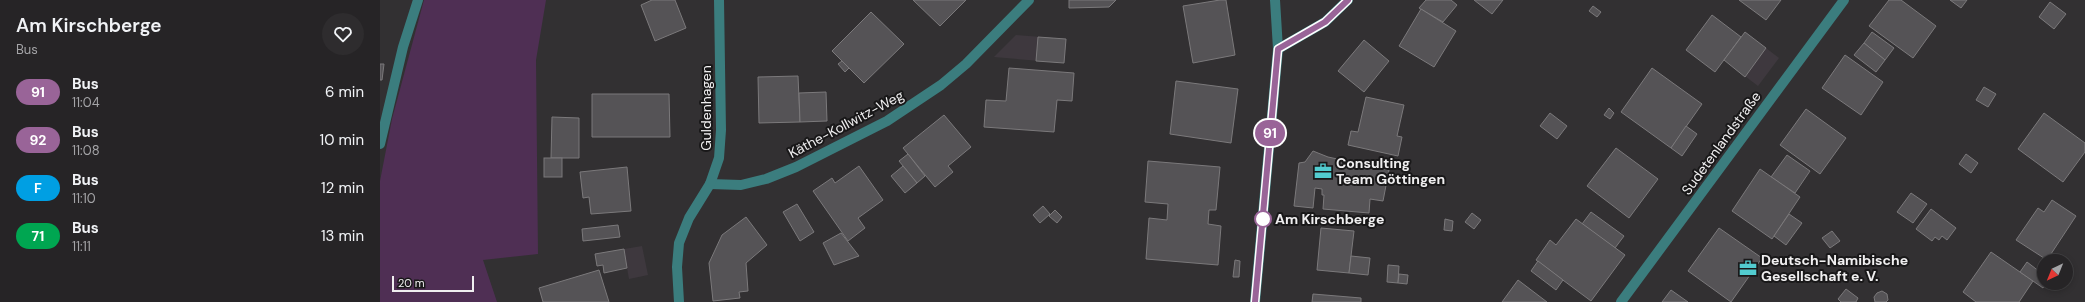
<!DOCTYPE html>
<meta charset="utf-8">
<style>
body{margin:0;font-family:"DM Sans",sans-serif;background:#2e2c2e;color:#f1f3f6;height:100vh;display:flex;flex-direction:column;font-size:15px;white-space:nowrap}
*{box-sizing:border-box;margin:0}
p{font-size:13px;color:#a4a4a7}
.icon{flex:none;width:22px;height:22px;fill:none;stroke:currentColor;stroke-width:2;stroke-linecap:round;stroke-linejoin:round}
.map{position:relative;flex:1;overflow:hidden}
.drawer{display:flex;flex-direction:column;background:#262426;width:380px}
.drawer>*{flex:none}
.badge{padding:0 8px;border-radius:13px;font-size:14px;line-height:26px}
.needle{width:26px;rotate:223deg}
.controls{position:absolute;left:1657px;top:254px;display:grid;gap:8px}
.controls a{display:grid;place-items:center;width:36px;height:36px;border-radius:50%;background:#262426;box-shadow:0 2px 6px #0003,0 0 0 1px #424143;font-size:20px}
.scale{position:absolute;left:12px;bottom:10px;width:82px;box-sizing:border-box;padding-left:4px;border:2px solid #f0eff0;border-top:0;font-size:11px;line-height:14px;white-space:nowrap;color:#f0eff0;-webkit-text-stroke:3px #191819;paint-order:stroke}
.map>.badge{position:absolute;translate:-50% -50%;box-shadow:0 0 0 2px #fff}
.round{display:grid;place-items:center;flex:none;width:42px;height:42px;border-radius:21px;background:#2e2c2e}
.overview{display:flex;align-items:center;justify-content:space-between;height:68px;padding:0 16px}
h1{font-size:19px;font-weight:600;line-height:30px}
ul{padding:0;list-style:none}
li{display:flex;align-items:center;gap:12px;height:48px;padding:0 16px}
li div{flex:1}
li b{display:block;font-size:15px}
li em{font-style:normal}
li .badge{min-width:44px;font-weight:700;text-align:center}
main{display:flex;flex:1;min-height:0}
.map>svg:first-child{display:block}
</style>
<main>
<section class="drawer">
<div class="overview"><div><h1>Am Kirschberge</h1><p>Bus</p></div><a class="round"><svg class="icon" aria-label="heart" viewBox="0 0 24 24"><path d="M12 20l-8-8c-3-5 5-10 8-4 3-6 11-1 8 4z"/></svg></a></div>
<ul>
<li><span class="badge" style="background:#996498;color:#fff">91</span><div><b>Bus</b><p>11:04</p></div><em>6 min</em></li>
<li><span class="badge" style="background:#996498;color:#fff">92</span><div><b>Bus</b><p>11:08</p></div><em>10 min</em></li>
<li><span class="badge" style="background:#009fe3;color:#fff">F</span><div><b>Bus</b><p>11:10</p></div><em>12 min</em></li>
<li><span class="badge" style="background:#00a651;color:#fff">71</span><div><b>Bus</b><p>11:11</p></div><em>13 min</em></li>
</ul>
</section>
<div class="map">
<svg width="1705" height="302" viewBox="0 0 1705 302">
<rect width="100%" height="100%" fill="#323032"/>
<g fill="#3e383e">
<polygon points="1365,32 1399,58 1378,86 1344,60"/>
<polygon points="636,35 686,39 684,63 614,57"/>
<polygon points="262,246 268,275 249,279 247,268 224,273 223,265 217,266 215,254"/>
</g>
<polygon fill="#4f2f54" points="44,0 166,0 156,60 158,254 103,260 117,302 0,302 0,181 12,119"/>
<g fill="#555356" stroke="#7b797b">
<polygon points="272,0 295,0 306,28 275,41 261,5"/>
<polygon points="533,0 586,0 560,26"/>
<polygon points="689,0 736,0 729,7 689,8"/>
<polygon points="840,0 846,0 855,55 813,63 803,6"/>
<polygon points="1046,0 1071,0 1077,5 1063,22 1039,8"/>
<polygon points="1094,0 1123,0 1112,14"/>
<polygon points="1359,0 1401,0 1386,20"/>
<polygon points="1509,0 1521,0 1556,26 1533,58 1489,26"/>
<polygon points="1570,0 1587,0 1581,8"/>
<polygon points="1670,2 1686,14 1674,29 1659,17"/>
<polygon points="1213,6 1221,12 1217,17 1209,11"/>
<polygon points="1041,9 1076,31 1054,67 1019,46"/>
<polygon points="491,12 524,44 484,83 452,51"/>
<polygon points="1332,15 1361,37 1335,72 1306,50"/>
<polygon points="1365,32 1386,48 1365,77 1344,60"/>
<polygon points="1492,32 1514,48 1505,60 1484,43"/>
<polygon points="658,37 686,39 684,63 656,61"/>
<polygon points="984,40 1009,61 984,92 958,71"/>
<polygon points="1484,43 1505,60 1496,72 1474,55"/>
<polygon points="1465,55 1503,82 1481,115 1442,88"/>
<polygon points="462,61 469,68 465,72 458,64"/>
<polygon points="0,64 4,64 2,80 0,80"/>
<polygon points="629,68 694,73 692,101 677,100 674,132 604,127 606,100 626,101"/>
<polygon points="1272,68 1322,104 1291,148 1241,112"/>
<polygon points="418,76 420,122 379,123 378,77"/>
<polygon points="796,81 858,89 851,143 790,134"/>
<polygon points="1604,87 1616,94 1608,107 1596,100"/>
<polygon points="446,92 447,121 420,122 419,93"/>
<polygon points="212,94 289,94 290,137 212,137"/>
<polygon points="986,97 1024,105 1017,136 1022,137 1018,156 968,145 971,131 978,132"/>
<polygon points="1229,108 1234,113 1230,119 1224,115"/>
<polygon points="1426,109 1466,138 1440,174 1400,145"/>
<polygon points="1170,113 1187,126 1177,139 1160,126"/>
<polygon points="1664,113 1705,143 1705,152 1683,182 1638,149"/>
<polygon points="564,115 591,147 568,166 573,172 555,187 523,148"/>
<polygon points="172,117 199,118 199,158 171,158"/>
<polygon points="1306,126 1317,134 1302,156 1291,148"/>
<polygon points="1236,148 1278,179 1249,218 1207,186"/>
<polygon points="933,151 948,157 1009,170 1003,201 990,199 989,213 943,209 944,195 942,195 942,189 935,188 933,208 914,206 919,163 925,162"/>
<polygon points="528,154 545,176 537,183 519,161"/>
<polygon points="1586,154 1598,163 1591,173 1579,164"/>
<polygon points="1407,155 1430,171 1415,193 1391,177"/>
<rect x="164" y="158" width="18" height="19"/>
<polygon points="768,161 840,167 836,210 829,210 828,224 841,226 838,265 766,259 769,218 787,220 788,204 765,202"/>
<polygon points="479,166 503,200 478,218 485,228 468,241 433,191 452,178 455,183"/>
<polygon points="523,166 537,183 525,193 511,176"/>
<polygon points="247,167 251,211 211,214 209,197 203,198 200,172"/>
<polygon points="1380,169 1420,197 1392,239 1352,211"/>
<polygon points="1531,193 1547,204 1533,223 1517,212"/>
<polygon points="1672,200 1696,216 1667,260 1636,240 1658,208 1664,212"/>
<polygon points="417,204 434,232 420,241 403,212"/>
<polygon points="663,206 670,214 660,223 653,215"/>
<polygon points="1551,209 1576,228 1567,240 1562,236 1559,240 1555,237 1552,241 1536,229"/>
<polygon points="675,210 682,217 677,223 669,216"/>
<polygon points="1211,212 1244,236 1235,248 1202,224"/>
<polygon points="1092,213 1101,220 1094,229 1085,222"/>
<polygon points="1409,214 1422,223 1406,245 1394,236"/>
<polygon points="366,217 387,245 366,263 368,291 359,292 360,298 333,301 329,263 342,235"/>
<polygon points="1065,219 1073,221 1072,231 1064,230"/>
<polygon points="1196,219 1245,255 1211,301 1156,260 1170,240 1176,245"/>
<polygon points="238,225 240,237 203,241 202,229"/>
<polygon points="941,228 974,231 969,273 937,270"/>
<polygon points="1339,228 1382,258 1351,302 1308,271"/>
<polygon points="1452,231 1460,241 1450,248 1442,238"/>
<polygon points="461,233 479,256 454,265 443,243"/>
<polygon points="244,249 247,268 224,273 223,265 217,266 215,254"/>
<polygon points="1611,252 1653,281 1639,302 1596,302 1583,292"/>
<polygon points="971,256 990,258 988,275 969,273"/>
<polygon points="855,260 860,261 859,277 853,277"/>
<polygon points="1158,261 1183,280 1176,290 1151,271"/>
<polygon points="1647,262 1664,275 1664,283 1666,283 1663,288 1640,272"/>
<polygon points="1008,265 1019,266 1018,283 1007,282"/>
<polygon points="219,270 229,302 163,302 159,288"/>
<polygon points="1019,274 1028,275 1027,284 1018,283"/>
<polygon points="1138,280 1167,302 1122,302"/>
<polygon points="1466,289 1478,298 1476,302 1461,302 1458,299"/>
<polygon points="1291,290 1308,302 1282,302"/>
<polygon points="1502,291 1507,294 1508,300 1506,302 1495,302 1494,297 1497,293"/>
<polygon points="933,294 981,298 981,302 932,302"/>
</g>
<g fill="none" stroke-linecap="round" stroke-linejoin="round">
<g stroke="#3b7d7e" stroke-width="10">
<polyline points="898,49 945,22 968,0"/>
<polyline points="0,144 23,47 38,0"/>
<polyline points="330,184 361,185 386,179 416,167 507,121 561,85 586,64 649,0"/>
<polyline points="299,302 297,267 299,243 309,218 330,184 339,158 341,130 339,0"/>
<polyline points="875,302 898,49 895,0"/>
<polyline points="1241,302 1464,0"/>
</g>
</g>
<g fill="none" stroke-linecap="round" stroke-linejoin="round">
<g stroke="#fff" stroke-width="9">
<polyline id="line" points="875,302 898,49 945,22 968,0"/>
</g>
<use href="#line" stroke="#996498" stroke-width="6"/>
</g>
<defs>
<g id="office-bare" transform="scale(1.38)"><path d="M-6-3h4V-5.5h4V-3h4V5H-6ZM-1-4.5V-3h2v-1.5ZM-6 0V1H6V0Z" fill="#52ccd0" stroke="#191819" stroke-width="2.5" paint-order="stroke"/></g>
</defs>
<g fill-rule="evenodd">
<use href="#office-bare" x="943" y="171"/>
<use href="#office-bare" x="1368" y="268"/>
</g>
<circle fill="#fff" stroke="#996498" stroke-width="2" cx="883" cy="219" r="8"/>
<g text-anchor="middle" stroke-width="4" stroke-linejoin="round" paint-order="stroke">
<g font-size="14" fill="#f0eff0" stroke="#191819">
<text transform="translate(326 108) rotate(-90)" y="5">Guldenhagen</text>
<text transform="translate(466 124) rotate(-28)" y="5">Käthe-Kollwitz-Weg</text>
<text transform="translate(1341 143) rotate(-54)" y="5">Sudetenlandstraße</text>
</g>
<g font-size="14" font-weight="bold" fill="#f0eff0" stroke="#191819" text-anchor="start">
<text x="956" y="168">Consulting<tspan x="956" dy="16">Team Göttingen</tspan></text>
<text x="1381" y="265">Deutsch-Namibische<tspan x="1381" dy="16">Gesellschaft e. V.</tspan></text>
</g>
<g font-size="14" font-weight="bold" fill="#f0eff0" stroke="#191819" text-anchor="start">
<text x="895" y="224">Am Kirschberge</text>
</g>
</g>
</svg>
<div class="controls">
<a><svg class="needle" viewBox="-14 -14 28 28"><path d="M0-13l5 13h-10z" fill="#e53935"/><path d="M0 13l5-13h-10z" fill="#a4a4a7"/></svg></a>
</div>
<div class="scale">20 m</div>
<b class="badge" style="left:890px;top:133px;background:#996498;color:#fff">91</b>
</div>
</main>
